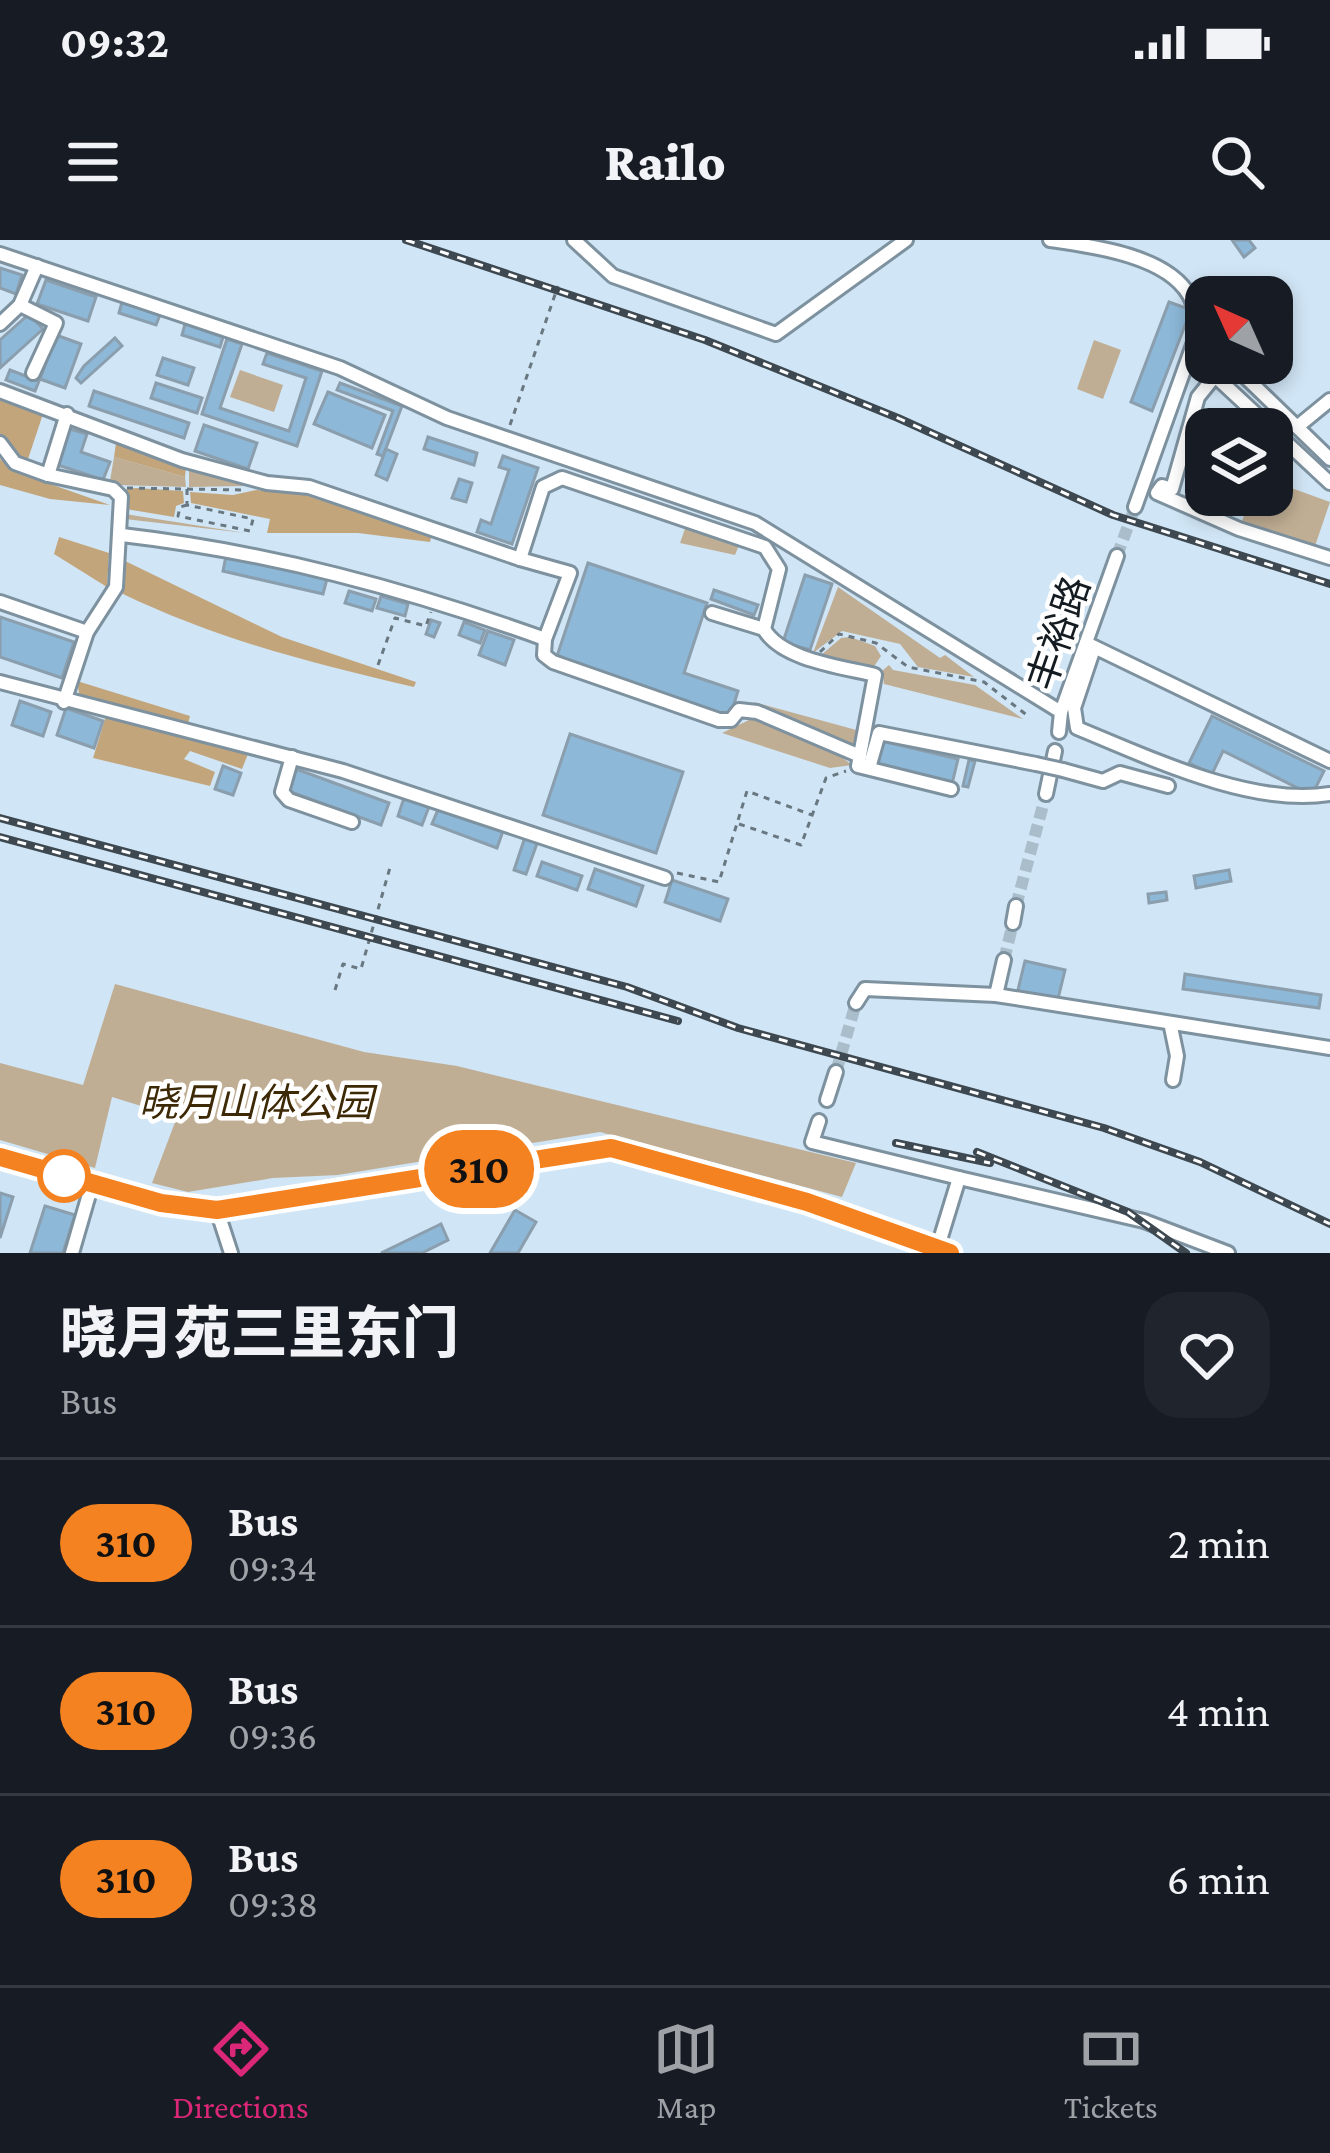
<!DOCTYPE html>
<meta charset="utf-8">
<style>
body{margin:0;font-family:"Crimson Pro","Noto Sans SC",serif;background:#20242c;color:#f1f3f6;height:100vh;display:flex;flex-direction:column;font-size:45px;white-space:nowrap}
*{box-sizing:border-box;margin:0}
p{font-size:39px;color:#9ea1a6}
.icon{flex:none;width:66px;height:66px;fill:none;stroke:currentColor;stroke-width:2;stroke-linecap:round;stroke-linejoin:round}
.map{position:relative;height:1013px;overflow:hidden}
.panel{display:flex;flex-direction:column;background:#171b24;flex:1}
.panel>*{flex:none}
.badge{padding:0 24px;border-radius:39px;font-size:42px;line-height:78px}
.needle{width:78px;rotate:315deg}
.controls{position:absolute;left:1185px;top:36px;display:grid;gap:24px}
.controls a{display:grid;place-items:center;width:108px;height:108px;border-radius:24px;background:#171b24;box-shadow:0 6px 18px #0003;font-size:60px}
.map>.badge{position:absolute;translate:-50% -50%;box-shadow:0 0 0 6px #fff}
.round{display:grid;place-items:center;flex:none;width:126px;height:126px;border-radius:36px;background:#20242c}
.summary{display:flex;align-items:center;justify-content:space-between;height:204px;padding:0 60px}
h1{font-size:57px;font-weight:800;line-height:90px}
ul{padding:0;list-style:none}
li{display:flex;align-items:center;gap:36px;height:168px;padding:0 60px;border-top:3px solid #363941}
li div{flex:1}
li b{display:block;font-size:45px}
li em{font-style:normal}
li .badge{min-width:132px;font-weight:700;text-align:center}
.status{display:flex;justify-content:space-between;align-items:center;height:84px;padding:0 60px;background:#171b24;direction:ltr}
.status svg{height:33px;fill:currentColor}
header{display:flex;justify-content:space-between;align-items:center;height:156px;padding:0 60px;background:#171b24;font-size:54px;font-weight:800}
.tabs{display:flex;justify-content:space-around;align-items:center;height:168px;border-top:3px solid #363941;background:#171b24;font-size:33px;color:#9ea1a6}
.tabs a{display:grid;justify-items:center;gap:6px}
.tabs .selected{color:#db2777}
.map>svg:first-child{display:block}
</style>
<div class="status"><b>09:32</b><svg viewBox="0 0 49 12"><path d="M0 12V9h3v3zM5 12V6h3v6zM10 12V3h3v9zM15 12V0h3v12zM26 1h20v11H26zM47 4h2v5h-2z"/></svg></div>
<header><svg class="icon" aria-label="menu" viewBox="0 0 24 24"><path d="M4 6h16M4 12h16M4 18h16"/></svg>Railo<svg class="icon" aria-label="search" viewBox="0 0 24 24"><circle cx="10" cy="10" r="6"/><path d="M15 15l6 6"/></svg></header>
<div class="map">
<svg width="1330" height="1013" viewBox="0 0 1330 1013">
<rect width="100%" height="100%" fill="#d0e5f5"/>
<g fill="#c0ae94">
<polygon points="1094,100 1121,110 1103,159 1077,149"/>
<polygon points="240,130 283,145 274,172 230,157"/>
<polygon points="114,217 185,237 186,247 117,245 110,241"/>
<polygon points="189,229 245,246 189,247"/>
<polygon points="1272,241 1330,262 1314,309 1241,284 1251,255 1272,255"/>
<polygon points="125,274 245,293 125,279"/>
<polygon points="686,286 739,305 735,315 680,303"/>
<polygon points="838,347 940,418 945,415 974,437 918,427 900,404 842,391 813,413"/>
<polygon points="850,397 875,406 881,416 873,428 820,416 841,398"/>
<polygon points="889,425 893,430 975,445 1023,479 884,444 882,431"/>
<polygon points="754,462 860,491 856,507 762,470"/>
<polygon points="751,479 831,509 852,525 830,528 722,493"/>
<polygon points="115,744 364,812 457,826 856,923 842,957 600,892 338,935 273,938 188,952 152,943 177,877 112,857 95,928 0,900 0,823 83,845"/>
</g>
<g fill="#c3a57c">
<polygon points="0,157 44,171 26,225 0,198"/>
<polygon points="116,203 186,227 185,237 114,217"/>
<polygon points="0,219 16,232 110,265 50,259 0,245"/>
<polygon points="136,248 183,251 184,263 176,266 174,277 126,269 121,250"/>
<polygon points="256,250 305,255 432,294 430,302 358,293 267,293 270,279 191,263 190,252 233,255"/>
<polygon points="59,297 109,313 107,347 54,314"/>
<path d="M 123,320 L 282,397 L 416,442 L 414,447 C 311,423 216,399 121,353 Z"/>
<polygon points="77,441 190,476 188,484 80,459"/>
<polygon points="106,476 187,490 250,509 242,529 190,511 184,519 215,532 210,546 93,518"/>
</g>
<g fill="#8db8d8" stroke="#8b9ead" stroke-width="3">
<polygon points="1232,0 1249,0 1255,8 1244,17"/>
<polygon points="0,28 22,35 16,54 0,48"/>
<polygon points="46,40 96,57 88,81 37,64"/>
<polygon points="122,62 160,75 156,85 119,73"/>
<polygon points="1169,62 1191,70 1152,171 1131,162"/>
<polygon points="29,74 43,89 0,128 0,100"/>
<polygon points="185,84 223,97 220,107 182,95"/>
<polygon points="56,95 81,104 65,148 40,139"/>
<polygon points="115,98 122,106 81,143 76,138 84,126"/>
<polygon points="227,99 242,104 220,168 289,191 306,138 263,124 267,113 322,131 297,206 202,174"/>
<polygon points="163,118 194,128 188,145 157,135"/>
<polygon points="10,130 39,141 35,151 6,140"/>
<polygon points="156,143 202,158 197,173 151,158"/>
<polygon points="340,143 402,166 383,216 377,214 393,171 337,150"/>
<polygon points="94,151 189,183 184,198 89,166"/>
<polygon points="328,152 385,175 372,208 314,184"/>
<polygon points="204,185 257,203 248,229 195,211"/>
<polygon points="70,189 87,194 81,212 110,222 103,240 58,225"/>
<polygon points="428,197 477,213 474,225 424,209"/>
<polygon points="386,209 397,214 387,240 376,235"/>
<polygon points="503,216 538,228 512,304 477,292 481,280 491,284 509,230 499,227"/>
<polygon points="459,239 472,243 466,262 452,258"/>
<polygon points="227,311 328,335 323,354 223,331"/>
<polygon points="588,323 707,363 684,433 738,451 730,477 556,419"/>
<polygon points="805,335 832,344 810,410 783,402"/>
<polygon points="714,350 758,365 754,375 711,359"/>
<polygon points="349,351 376,359 372,371 345,363"/>
<polygon points="381,356 408,364 405,376 377,368"/>
<polygon points="0,377 74,402 62,438 0,417"/>
<polygon points="431,380 440,383 434,397 426,394"/>
<polygon points="464,382 485,390 480,403 459,395"/>
<polygon points="488,391 514,400 505,425 479,415"/>
<polygon points="20,461 51,472 43,496 12,485"/>
<polygon points="66,468 103,481 94,508 57,495"/>
<polygon points="1212,476 1324,531 1312,555 1223,511 1212,534 1189,523"/>
<polygon points="570,494 683,532 656,613 543,575"/>
<polygon points="882,501 958,519 952,544 876,525"/>
<polygon points="969,520 975,521 968,547 963,546"/>
<polygon points="223,526 241,533 233,555 215,549"/>
<polygon points="296,529 389,563 381,585 288,551"/>
<polygon points="405,555 430,564 422,585 398,576"/>
<polygon points="440,565 504,588 497,608 432,584"/>
<polygon points="526,594 539,598 526,634 514,630"/>
<polygon points="542,622 582,636 577,650 537,636"/>
<polygon points="595,629 643,646 636,666 588,649"/>
<polygon points="1229,630 1231,641 1196,648 1194,636"/>
<polygon points="672,640 728,659 720,681 665,662"/>
<polygon points="1166,652 1167,660 1149,663 1148,654"/>
<polygon points="1025,721 1065,730 1057,763 1017,754"/>
<polygon points="1185,734 1321,755 1319,768 1183,749"/>
<polygon points="0,953 13,957 0,998"/>
<polygon points="45,966 75,975 63,1013 30,1013"/>
<polygon points="515,970 536,982 518,1013 490,1013"/>
<polygon points="441,984 448,1000 422,1013 381,1013"/>
</g>
<g fill="none" stroke-linecap="round" stroke-linejoin="round">
<g stroke="#aabdcb" stroke-width="12" stroke-dasharray="12 6" stroke-linecap="butt">
<polyline points="1117,316 1135,267"/>
<polyline points="1016,666 1046,554"/>
<polyline points="1004,720 1013,683"/>
<polyline points="836,832 856,763"/>
</g>
<g stroke="#7d919f" stroke-width="18">
<g id="minor">
<polyline points="574,0 613,36 776,94 906,0"/>
<path d="M 1050,0 C 1091,6 1166,15 1189,55 C 1198,70 1194,87 1206,99"/>
<polyline points="0,14 340,128 447,178 755,283 1061,472"/>
<polyline points="20,65 56,83 33,133"/>
<polyline points="0,84 20,65 37,26"/>
<polyline points="1231,123 1330,219"/>
<path d="M 0,151 L 182,220 L 267,243 L 309,247 L 520,319 L 543,247 L 562,238 L 765,307 L 779,329 L 764,389 C 781,420 843,427 875,435 L 858,526 L 951,549"/>
<polyline points="1297,187 1330,160"/>
<polyline points="0,203 15,223 48,235"/>
<polyline points="1330,243 1215,136 1198,157 1172,249 1162,246 1157,253 1239,289 1330,318"/>
<polyline points="1135,267 1198,91"/>
<path d="M 122,295 C 269,312 406,349 545,399"/>
<polyline points="520,319 570,333 545,399 544,415 553,422 719,480 731,480 739,470 757,472 860,516"/>
<polyline points="0,362 87,392 116,347 121,257 113,249 48,235 67,174"/>
<polyline points="712,373 764,389"/>
<polyline points="1086,403 1330,521"/>
<path d="M 1094,408 L 1074,468 L 1077,488 C 1150,518 1252,567 1330,554"/>
<polyline points="0,442 343,531 665,638"/>
<polyline points="64,462 87,392"/>
<polyline points="1059,492 1061,472 1117,316"/>
<polyline points="292,517 282,552 289,560 352,582"/>
<polyline points="869,528 879,493 1036,524"/>
<polyline points="1063,530 1103,541 1120,533 1168,546"/>
<polyline points="1046,554 1055,511"/>
<polyline points="1013,683 1016,666"/>
<polyline points="996,755 1330,808"/>
<polyline points="856,763 865,749 996,755 1004,720"/>
<polyline points="1171,787 1177,816 1173,840"/>
<polyline points="827,860 836,832"/>
<polyline points="819,881 812,902 959,938 936,1013"/>
<polyline points="0,917 161,963 217,970 611,908 807,962 950,1013"/>
<polyline points="959,938 1144,981 1228,1013"/>
<polyline points="217,970 231,1013"/>
<polyline points="72,1013 92,944"/>
</g>
</g>
<g stroke="#697781" stroke-width="3" stroke-dasharray="6 6" stroke-linecap="butt">
<polyline points="510,185 558,46"/>
<polyline points="127,248 243,250"/>
<polyline points="187,249 187,265 253,279 250,291 178,276 180,267 187,265"/>
<polyline points="820,412 839,394 876,403 908,427 984,442 1028,476"/>
<polyline points="378,425 395,378 426,386 431,372"/>
<polyline points="739,584 801,605 826,538 846,531"/>
<polyline points="677,633 719,642 747,551 812,575"/>
<polyline points="335,750 343,724 361,729 391,624"/>
</g>
<use href="#minor" stroke="#fff" stroke-width="12"/>
<g stroke="#3d4850" stroke-width="8">
<g id="rail">
<polyline points="406,0 705,100 898,178 1113,275 1330,344"/>
<polyline points="0,578 627,747 738,788 1104,888 1200,922 1330,984"/>
<polyline points="0,597 678,781"/>
<polyline points="896,903 990,923"/>
<polyline points="977,912 1128,972 1186,1013"/>
</g>
</g>
<use href="#rail" stroke="#fff" stroke-width="3" stroke-dasharray="9" stroke-linecap="butt"/>
<g stroke="#7d919f" stroke-width="18" stroke-linecap="butt">
<polyline id="minor-bridge" points="1036,524 1063,530"/>
</g>
<use href="#minor-bridge" stroke="#fff" stroke-width="12"/>
</g>
<g fill="none" stroke-linecap="round" stroke-linejoin="round">
<g stroke="#fff" stroke-width="27">
<polyline id="line" points="0,917 161,963 217,970 611,908 807,962 950,1013"/>
</g>
<use href="#line" stroke="#f58220" stroke-width="18"/>
</g>
<circle fill="#fff" stroke="#f58220" stroke-width="6" cx="64" cy="936" r="24"/>
<g text-anchor="middle" stroke-width="9" stroke-linejoin="round" paint-order="stroke">
<g font-size="39" fill="#141c21" stroke="#fff">
<text transform="translate(1058 393) rotate(-71)" y="14">丰裕路</text>
</g>
<g font-size="39" font-style="italic" fill="#3e2906" stroke="#fff">
<text x="256" y="876">晓月山体公园</text>
</g>
</g>
</svg>
<div class="controls">
<a><svg class="needle" viewBox="-14 -14 28 28"><path d="M0-13l5 13h-10z" fill="#e53935"/><path d="M0 13l5-13h-10z" fill="#9ea1a6"/></svg></a>
<a><svg class="icon" aria-label="layers" viewBox="0 0 24 24"><path d="M12 4l9 5-9 5-9-5zM3 14l9 5 9-5"/></svg></a>
</div>
<b class="badge" style="left:479px;top:929px;background:#f58220;color:#111">310</b>
</div>
<section class="panel">
<div class="summary"><div><h1>晓月苑三里东门</h1><p>Bus</p></div><a class="round"><svg class="icon" aria-label="heart" viewBox="0 0 24 24"><path d="M12 20l-8-8c-3-5 5-10 8-4 3-6 11-1 8 4z"/></svg></a></div>
<ul>
<li><span class="badge" style="background:#f58220;color:#111">310</span><div><b>Bus</b><p>09:34</p></div><em>2 min</em></li>
<li><span class="badge" style="background:#f58220;color:#111">310</span><div><b>Bus</b><p>09:36</p></div><em>4 min</em></li>
<li><span class="badge" style="background:#f58220;color:#111">310</span><div><b>Bus</b><p>09:38</p></div><em>6 min</em></li>
</ul>
</section>
<nav class="tabs">
<a class="selected"><svg class="icon" aria-label="directions" viewBox="0 0 24 24"><path d="M12 3l9 9-9 9-9-9zM9 14v-3h6M13 9l2 2-2 2"/></svg>Directions</a>
<a><svg class="icon" aria-label="map" viewBox="0 0 24 24"><path d="M3 6l6-2 6 2 6-2v14l-6 2-6-2-6 2zM9 4v14M15 6v14"/></svg>Map</a>
<a><svg class="icon" aria-label="tickets" viewBox="0 0 24 24"><path d="M3 7h18v10H3zM15 7v10"/></svg>Tickets</a>
</nav>
